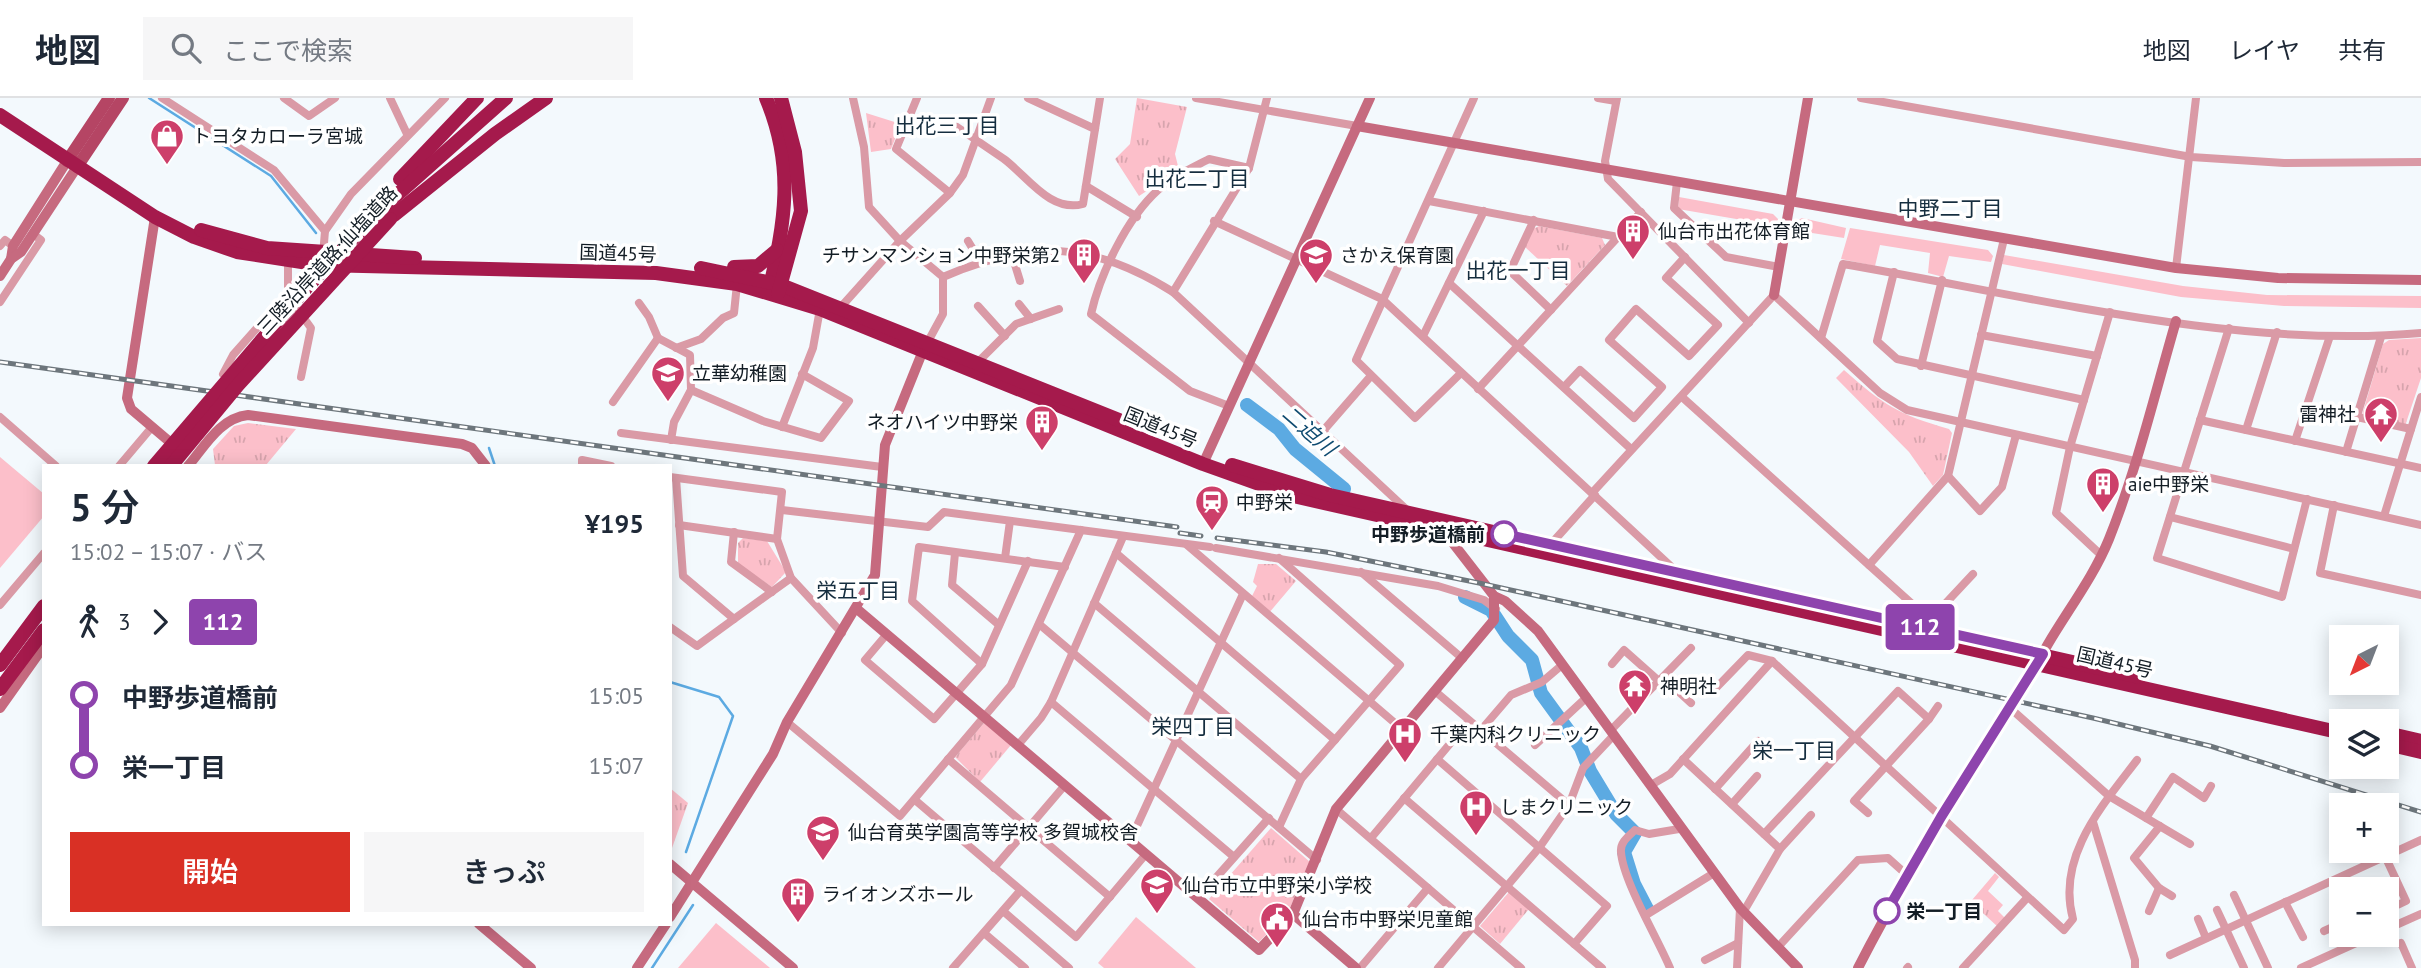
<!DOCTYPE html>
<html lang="ja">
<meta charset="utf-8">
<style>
body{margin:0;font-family:"PT Sans","Noto Sans JP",sans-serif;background:#f6f6f7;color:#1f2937;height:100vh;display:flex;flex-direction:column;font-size:26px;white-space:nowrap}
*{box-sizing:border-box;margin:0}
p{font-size:23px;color:#747a83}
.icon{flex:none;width:38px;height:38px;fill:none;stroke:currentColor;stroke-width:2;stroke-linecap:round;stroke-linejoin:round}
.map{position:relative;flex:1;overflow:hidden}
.panel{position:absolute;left:42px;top:366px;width:630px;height:462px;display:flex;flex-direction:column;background:#fff;border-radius:0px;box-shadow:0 4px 18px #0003}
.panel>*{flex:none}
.badge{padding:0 14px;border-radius:5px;font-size:24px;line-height:46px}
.needle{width:46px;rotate:222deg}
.fabs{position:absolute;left:2329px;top:527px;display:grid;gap:14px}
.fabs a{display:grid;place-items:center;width:70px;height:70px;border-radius:0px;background:#fff;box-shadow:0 4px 18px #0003;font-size:35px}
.map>.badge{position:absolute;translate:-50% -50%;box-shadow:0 0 0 4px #fff}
.legs{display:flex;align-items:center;gap:10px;height:77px;padding:0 28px;font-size:23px}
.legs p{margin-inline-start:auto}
.overview{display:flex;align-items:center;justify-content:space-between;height:119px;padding:0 28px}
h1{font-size:38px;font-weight:600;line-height:52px}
.cta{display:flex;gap:14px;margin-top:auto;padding:14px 28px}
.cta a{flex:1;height:80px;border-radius:0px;background:#d93025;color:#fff;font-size:28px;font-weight:600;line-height:80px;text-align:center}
.cta a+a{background:#f6f6f7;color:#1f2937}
ul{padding:0 28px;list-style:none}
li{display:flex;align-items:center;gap:24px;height:70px;font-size:26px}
li i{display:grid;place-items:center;width:10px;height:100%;margin:0 9px;background:currentColor}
li i::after{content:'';width:18px;height:18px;margin:-9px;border:5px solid;border-radius:50%;background:#fff}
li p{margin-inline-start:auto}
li:first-child i{background:linear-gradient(#0000 50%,currentColor 0)}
li:last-child i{background:linear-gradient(currentColor 50%,#0000 0)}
header{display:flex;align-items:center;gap:42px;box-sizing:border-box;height:98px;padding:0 35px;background:#fff;border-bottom:2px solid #e0e1e3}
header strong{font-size:33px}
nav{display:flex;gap:38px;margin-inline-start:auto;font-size:24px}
.search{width:490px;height:63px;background:#f6f6f7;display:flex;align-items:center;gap:18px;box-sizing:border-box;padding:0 24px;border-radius:0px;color:#747a83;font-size:26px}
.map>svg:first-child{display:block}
</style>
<header>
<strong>地図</strong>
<div class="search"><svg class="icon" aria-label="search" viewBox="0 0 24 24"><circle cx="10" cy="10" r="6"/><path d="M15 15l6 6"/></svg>ここで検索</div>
<nav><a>地図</a><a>レイヤ</a><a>共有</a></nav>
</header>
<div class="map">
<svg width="2421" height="870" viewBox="0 0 2421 870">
<defs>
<pattern id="park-tufts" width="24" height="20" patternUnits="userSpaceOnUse" patternTransform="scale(1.75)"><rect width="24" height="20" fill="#fcbfca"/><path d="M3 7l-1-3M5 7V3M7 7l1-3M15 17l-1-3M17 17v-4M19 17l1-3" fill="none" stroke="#d7a4ad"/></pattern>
</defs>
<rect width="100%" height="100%" fill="#f3f9fd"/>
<g fill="#fcbfca">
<polygon points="1679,99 1773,116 1778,121 1777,128 1678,111"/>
<polygon points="1802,120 1846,130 1844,140 1793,132 1795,124"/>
<polygon points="1850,130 1988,152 1993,158 1991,164 1949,158 1943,179 1928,175 1930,155 1880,147 1875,168 1841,161"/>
<polygon points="2004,157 2183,188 2267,197 2421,198 2421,210 2284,208 2181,199 2002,166"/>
<polygon points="0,359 44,396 44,418 0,470"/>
<polygon points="1136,819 1196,870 1104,870 1098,865"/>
<polygon points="716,825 770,870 678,870"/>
</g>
<g fill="url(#park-tufts)">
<polygon points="1137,0 1187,9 1175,56 1179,72 1139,98 1115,61 1130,46"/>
<polygon points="866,15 901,26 891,51 871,54"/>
<polygon points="1539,128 1602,140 1605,147 1567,188 1525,149 1531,132"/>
<polygon points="2421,240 2421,280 2405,328 2362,317 2383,246 2389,242"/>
<path d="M 1844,272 C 1884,307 1897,316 1949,331 L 1952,335 L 1943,377 L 1933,388 L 1909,354 L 1836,280 Z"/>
<polygon points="248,325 296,331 266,367 215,367 213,351 234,328"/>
<polygon points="743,440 767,443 786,474 772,489 738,466 738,445"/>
<polygon points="1258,466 1276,466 1296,483 1269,515 1251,500 1257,488 1253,484"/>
<polygon points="984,625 1011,647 980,684 955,659"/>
<polygon points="670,690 688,705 672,750 670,750"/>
<polygon points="1271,730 1310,764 1289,812 1259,844 1209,801"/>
<polygon points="1995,775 1999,779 1988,793 2003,807 1998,813 2006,821 1998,829 1973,806 1972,802"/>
<polygon points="1509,794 1529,811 1500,846 1480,828"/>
</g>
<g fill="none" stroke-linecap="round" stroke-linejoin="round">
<g stroke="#5caae2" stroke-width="2.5">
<polyline points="149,0 271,78 316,135"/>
<polyline points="489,350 495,368"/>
<polyline points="670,584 719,599 733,618 686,754"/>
<polyline points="652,870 693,807"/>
</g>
<g stroke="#5caae2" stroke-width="14">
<polyline points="1247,307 1279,331 1295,351 1344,391"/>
<polyline points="1465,499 1491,512 1508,538 1532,562 1541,595 1581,650 1590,673 1616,716 1635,735 1624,754 1634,786 1647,811"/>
</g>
<g stroke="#da9aa6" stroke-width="8">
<polyline points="162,0 274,72 325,133"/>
<polyline points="284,0 309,18 335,0"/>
<polyline points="390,0 407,36"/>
<polyline points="853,0 864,49 869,109 900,143 943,179"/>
<polyline points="917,0 896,51 950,95"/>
<polyline points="1028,0 1095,31"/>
<polyline points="1196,0 1357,28"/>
<polyline points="1598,0 1616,3"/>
<polyline points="1617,0 1605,63 1608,81 1749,225"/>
<polyline points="1861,0 2191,59 2284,65 2421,64"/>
<path d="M 957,29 C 973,40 988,50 1004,61 C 1027,78 1050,115 1083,106 L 1100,0"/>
<polyline points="1677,84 1674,110 1726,159 1779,169"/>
<polyline points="1086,88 1137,119"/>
<polyline points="1429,103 1618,139"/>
<polyline points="1534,122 1510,173 1551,212"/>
<polyline points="1214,123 1382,201 1677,474"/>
<polyline points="968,143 980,163"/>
<polyline points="0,148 5,142 13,148"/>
<polyline points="323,157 325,133 351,96 445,0"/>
<polyline points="1012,157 1020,183"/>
<polyline points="288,163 288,198 311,230 301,279"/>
<polyline points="2176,170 2196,0"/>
<polyline points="1894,174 1877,243 1897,261 2084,302"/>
<path d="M 943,179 C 1031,141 1091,143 1173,194 L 1408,413"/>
<polyline points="1449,185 1631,351"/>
<polyline points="1173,194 1249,70 1267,0"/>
<polyline points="0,204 41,142 33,136"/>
<polyline points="639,205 649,219 658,240"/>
<polyline points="1019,206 1031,221"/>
<polyline points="978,208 1005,238"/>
<polyline points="840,210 900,143 950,95 963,77 991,0"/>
<polyline points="2229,230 2157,460 2282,499 2307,401"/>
<polyline points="1981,237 2097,258"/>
<polyline points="1423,238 1484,113"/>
<path d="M 1821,240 L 1843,166 C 2025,197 2237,252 2421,235"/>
<polyline points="925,249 943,216 943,179"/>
<polyline points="676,250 701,241 723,220 734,215 737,186"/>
<polyline points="978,264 1016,226 1059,211"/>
<polyline points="1921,268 1942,182"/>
<polyline points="1461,275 1415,320 1356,262 1474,0"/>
<polyline points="223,276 233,257 288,195"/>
<polyline points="1564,289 1580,272 1634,320 1662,289 1609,242 1636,211 1689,258 1718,227 1666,180 1685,159"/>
<polyline points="1478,291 1641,114"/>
<polyline points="691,292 763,323 821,340 849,303 802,276"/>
<polyline points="1682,299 1930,522 1973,476"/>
<polyline points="613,304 658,240 690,257 691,292 674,324 671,342"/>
<path d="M 1229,308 L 1190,293 L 1091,216 C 1100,176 1127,120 1158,92 C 1172,79 1192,70 1209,61 L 1249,70"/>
<polyline points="0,319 56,368"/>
<polyline points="2357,319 2411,331"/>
<polyline points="2200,322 2421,370"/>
<polyline points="782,329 813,250 820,211"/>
<polyline points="2246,332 2277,234"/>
<polyline points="1323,333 1370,279"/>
<polyline points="621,335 882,369"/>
<polyline points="2295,343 2330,238"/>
<polyline points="2346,354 2381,239"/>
<polyline points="119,368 152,329"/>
<polyline points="582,368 582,362 611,368"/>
<polyline points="1948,378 1980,413 2002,389 2016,337"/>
<polyline points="670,379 782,394 777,441 791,480 842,535"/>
<polyline points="1592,395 1774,197 1880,295 1907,312 2421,427"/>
<polyline points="2334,407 2320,475 2421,497"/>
<polyline points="782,412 928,429 944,414 1210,449"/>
<polyline points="2384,418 2421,299"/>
<polyline points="2170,419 2294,451"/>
<polyline points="679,427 777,441"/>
<polyline points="734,434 731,464 772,494"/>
<polyline points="1551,446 1595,397"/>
<polyline points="1187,447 1403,632"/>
<polyline points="1216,450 1438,488 1484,502 1496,511"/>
<polyline points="955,455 952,487 999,527"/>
<polyline points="1116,455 1335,642"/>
<polyline points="2101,457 2056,415 2070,349 2110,214"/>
<polyline points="1005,460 1010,423"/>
<polyline points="1279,460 1400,567 1301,681 1279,729"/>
<polyline points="1869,467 1948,378 2004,141"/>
<polyline points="1361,474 1463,561"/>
<polyline points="1094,505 1301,681"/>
<polyline points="0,507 44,455"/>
<polyline points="734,521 791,480"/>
<polyline points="1039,526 1317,762"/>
<polyline points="670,529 697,548 734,521 683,478 676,380"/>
<polyline points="887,536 865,562 934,621 982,566 1028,463"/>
<polyline points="982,566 912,503 919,449 1065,469"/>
<polyline points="1612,566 1624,552 1660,584"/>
<polyline points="1664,580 1691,605"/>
<polyline points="1714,592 1748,557 1772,563"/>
<polyline points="1436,594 1569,707"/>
<polyline points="1051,604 1234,759"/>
<polyline points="2010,610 2109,698 2190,746"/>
<polyline points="787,624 900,718 1011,587 1081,432"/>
<polyline points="1481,632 1511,597 1542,584 1562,567"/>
<polyline points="1611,632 1691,550"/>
<polyline points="1018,647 1041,620 1051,604 1123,439"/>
<polyline points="1535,647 1587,599"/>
<polyline points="948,661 1110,799"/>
<polyline points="1437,661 1607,808 1574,846"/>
<polyline points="1683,661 1780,751 1811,717"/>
<path d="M 1651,687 L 1670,676 L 1772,563 L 2064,832 L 2073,821 C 2056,759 2102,708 2137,662"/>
<polyline points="1715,691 1758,643"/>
<polyline points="1404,700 1602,870"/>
<polyline points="915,702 1076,839 1146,756"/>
<polyline points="1732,706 1757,678"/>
<polyline points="1336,711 1521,870"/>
<polyline points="1868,715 1854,703 1929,621"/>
<polyline points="2146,720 2173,679 2204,700 2211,688"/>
<polyline points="2093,724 2135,862 2135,870"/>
<polyline points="2160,728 2134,760 2159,790 2172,798"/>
<polyline points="1764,736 1898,593 1929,621 1938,608"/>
<polyline points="1371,740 1469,623"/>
<polyline points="1130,743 1243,496"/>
<polyline points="2385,758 2406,803 2387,812"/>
<polyline points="994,770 1065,687"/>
<polyline points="2234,797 2268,870"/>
<polyline points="1198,800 1269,720"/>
<polyline points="2285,804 2303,839"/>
<polyline points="2217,812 2244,870"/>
<polyline points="1003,813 1069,870"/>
<polyline points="1744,813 1780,751"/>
<polyline points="2149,813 2159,790"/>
<polyline points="1646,817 1714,775"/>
<polyline points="2198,821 2206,840"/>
<polyline points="2387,831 2421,816"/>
<polyline points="2324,833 2342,825"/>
<polyline points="984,835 1025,870"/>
<polyline points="2401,845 2412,870"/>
<polyline points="1778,849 1858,762 1888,760 1907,777"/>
<polyline points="2170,857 2421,742"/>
<polyline points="1705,862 1738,845"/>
<polyline points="953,870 1020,793"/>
<polyline points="1360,870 1428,790"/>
<polyline points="1438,870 1539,750 1569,707 1583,670 1614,637"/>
<path d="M 1670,870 C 1658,841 1623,783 1621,754 C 1620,744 1629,738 1635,732 L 1649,736 L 1679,731"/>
<polyline points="1737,870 1740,810"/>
<polyline points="1907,870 1908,869"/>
<polyline points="1963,870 2027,800"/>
<polyline points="2301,870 2376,836"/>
</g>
<g stroke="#c66a7f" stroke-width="10">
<polyline points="1357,28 2176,170 2278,180 2421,182"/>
<polyline points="155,119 127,300 131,311 177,350"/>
<polyline points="11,161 13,148 67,63"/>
<polyline points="0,178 11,161 21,154 77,69"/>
<polyline points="1774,197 1808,0"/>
<polyline points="1203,366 1370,0"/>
<path d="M 188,368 C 205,348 220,320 248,317 L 462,346 L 472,350 L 486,368"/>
<polyline points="1442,431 1494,498 1505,503 1538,533 1740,810 1798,870"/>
<polyline points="857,511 1259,852 1293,816"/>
<polyline points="0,610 44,548"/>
<polyline points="670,766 793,870"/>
<polyline points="670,819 773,656 787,624 875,477 885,347 922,255"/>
<polyline points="479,826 531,870"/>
<polyline points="637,870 666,826"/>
<polyline points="1356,870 1293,816 1336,711 1494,522 1494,498"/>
<path d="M 1858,870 C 1915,758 1986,655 2048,546 C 2068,512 2094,478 2109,441 C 2137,371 2155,295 2176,223"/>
</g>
<g stroke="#b54564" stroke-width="12">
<polyline points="67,63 109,0"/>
<polyline points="77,69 123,0"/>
</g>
<g stroke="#a51a4c" stroke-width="14">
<path d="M 766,0 C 795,69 785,123 769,193"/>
<polyline points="0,17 155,119 194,139 237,154 321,167 656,175 737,186 820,211 1203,366 1293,398 2342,635"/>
<polyline points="400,81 477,0"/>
<polyline points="380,112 506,0"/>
<polyline points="394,117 495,36 546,0"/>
<polyline points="201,132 267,150 415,160"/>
<polyline points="734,169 758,168 777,152"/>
<polyline points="701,170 781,187 1119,322"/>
<polyline points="778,196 801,113 795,54 781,0"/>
<polyline points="1232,367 1330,397 1674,475"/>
<polyline points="1725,486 2139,579"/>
<polyline points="0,567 44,508"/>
<polyline points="0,591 44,532"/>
<polyline points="2387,635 2421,643"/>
<polyline points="2387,646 2421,654"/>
</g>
<g stroke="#6d767c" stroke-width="5">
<g id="rail">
<polyline points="0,264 1177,429"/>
<polyline points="1180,435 1201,438"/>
<polyline points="1217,440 1326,454 1479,485 2093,620 2210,648 2421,714"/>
</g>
</g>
<use href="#rail" stroke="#fff" stroke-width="2.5" stroke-dasharray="8" stroke-linecap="butt"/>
<g stroke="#a51a4c" stroke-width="14">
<polyline points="154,368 307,189 380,112"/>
<polyline points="171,368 238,287 390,121"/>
</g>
</g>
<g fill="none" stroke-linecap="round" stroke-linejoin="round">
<g stroke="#fff" stroke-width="16">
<polyline id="line-1" points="1504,436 2043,556 1941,719 1887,813"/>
</g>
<use href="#line-1" stroke="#8e44ad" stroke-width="10"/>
</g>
<defs>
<g id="shop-pin" transform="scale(1.75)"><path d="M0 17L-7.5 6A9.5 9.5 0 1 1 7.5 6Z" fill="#cd3f6a" stroke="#fff"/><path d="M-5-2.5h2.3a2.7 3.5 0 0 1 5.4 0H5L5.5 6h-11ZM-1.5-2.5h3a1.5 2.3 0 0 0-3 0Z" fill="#fff"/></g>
<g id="building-pin" transform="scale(1.75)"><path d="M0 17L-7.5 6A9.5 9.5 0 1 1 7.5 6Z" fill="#cd3f6a" stroke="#fff"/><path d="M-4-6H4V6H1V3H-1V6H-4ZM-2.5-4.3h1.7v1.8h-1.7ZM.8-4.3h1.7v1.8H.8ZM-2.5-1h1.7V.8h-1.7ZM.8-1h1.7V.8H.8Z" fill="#fff"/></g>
<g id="school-pin" transform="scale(1.75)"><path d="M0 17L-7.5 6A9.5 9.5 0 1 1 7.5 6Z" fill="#cd3f6a" stroke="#fff"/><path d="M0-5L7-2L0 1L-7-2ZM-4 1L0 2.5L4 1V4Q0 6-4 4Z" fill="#fff"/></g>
<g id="temple-pin" transform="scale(1.75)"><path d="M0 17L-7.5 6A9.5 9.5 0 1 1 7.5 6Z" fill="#cd3f6a" stroke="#fff"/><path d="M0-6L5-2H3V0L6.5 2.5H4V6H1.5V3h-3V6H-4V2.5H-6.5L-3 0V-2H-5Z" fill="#fff"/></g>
<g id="station-pin" transform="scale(1.75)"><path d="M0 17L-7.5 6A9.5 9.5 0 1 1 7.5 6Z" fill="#cd3f6a" stroke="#fff"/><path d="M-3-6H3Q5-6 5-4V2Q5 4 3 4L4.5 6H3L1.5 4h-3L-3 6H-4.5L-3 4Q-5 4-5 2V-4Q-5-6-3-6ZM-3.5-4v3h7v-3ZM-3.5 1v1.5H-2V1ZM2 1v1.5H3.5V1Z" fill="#fff"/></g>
<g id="hospital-pin" transform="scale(1.75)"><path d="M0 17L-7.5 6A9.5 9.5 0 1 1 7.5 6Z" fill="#cd3f6a" stroke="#fff"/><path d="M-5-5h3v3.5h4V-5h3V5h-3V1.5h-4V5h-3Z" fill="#fff"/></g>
<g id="civic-pin" transform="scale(1.75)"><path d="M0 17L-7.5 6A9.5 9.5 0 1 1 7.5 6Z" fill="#cd3f6a" stroke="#fff"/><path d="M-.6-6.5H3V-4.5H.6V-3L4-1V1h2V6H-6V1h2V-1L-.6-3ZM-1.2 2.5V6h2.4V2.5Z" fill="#fff"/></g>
</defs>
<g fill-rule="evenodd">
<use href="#shop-pin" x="167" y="38"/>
<use href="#building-pin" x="1633" y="133"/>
<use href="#building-pin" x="1084" y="157"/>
<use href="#school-pin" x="1316" y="157"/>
<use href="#school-pin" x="668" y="275"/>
<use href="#temple-pin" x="2381" y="316"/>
<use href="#building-pin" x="1042" y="324"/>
<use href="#building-pin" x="2103" y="386"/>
<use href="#station-pin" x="1212" y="404"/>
<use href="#temple-pin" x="1635" y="588"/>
<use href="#hospital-pin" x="1405" y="636"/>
<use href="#hospital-pin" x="1476" y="709"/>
<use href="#school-pin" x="823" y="734"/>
<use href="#school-pin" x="1157" y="787"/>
<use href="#building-pin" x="798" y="796"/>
<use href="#civic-pin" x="1277" y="821"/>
</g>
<g fill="#fff" stroke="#8e44ad" stroke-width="3.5">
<circle cx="1504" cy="436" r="12"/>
<circle cx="1887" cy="813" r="12"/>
</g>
<g text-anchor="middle" stroke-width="7" stroke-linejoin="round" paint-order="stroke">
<g font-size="19" fill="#131d25" stroke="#fff" text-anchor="start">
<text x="192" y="45">トヨタカローラ宮城</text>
<text x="1658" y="140">仙台市出花体育館</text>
<text x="1060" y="164" text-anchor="end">チサンマンション中野栄第2</text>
<text x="1340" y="164">さかえ保育園</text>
<text x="692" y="282">立華幼稚園</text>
<text x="2356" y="323" text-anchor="end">雷神社</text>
<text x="1018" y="331" text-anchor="end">ネオハイツ中野栄</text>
<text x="2128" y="393">aie中野栄</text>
<text x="1236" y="411">中野栄</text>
<text x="1660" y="595">神明社</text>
<text x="1430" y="643">千葉内科クリニック</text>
<text x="1500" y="716">しまクリニック</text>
<text x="848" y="741">仙台育英学園高等学校 多賀城校舎</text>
<text x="1182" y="794">仙台市立中野栄小学校</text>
<text x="822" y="803">ライオンズホール</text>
<text x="1302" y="828">仙台市中野栄児童館</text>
</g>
<g font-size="19" fill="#131d25" stroke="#fff">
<text transform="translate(618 155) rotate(2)" y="7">国道45号</text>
<text transform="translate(327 162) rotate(-47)" y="7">三陸沿岸道路;仙塩道路</text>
<text transform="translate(1161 329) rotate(22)" y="7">国道45号</text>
<text transform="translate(2115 564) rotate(13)" y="7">国道45号</text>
</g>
<g font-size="19" font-weight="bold" fill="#131d25" stroke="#fff" text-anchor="end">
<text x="1485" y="443">中野歩道橋前</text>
<text x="1906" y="820" text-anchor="start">栄一丁目</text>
</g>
<g font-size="21" fill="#162e3f" stroke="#fff">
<text x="947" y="35">出花三丁目</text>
<text x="1197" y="88">出花二丁目</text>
<text x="1950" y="118">中野二丁目</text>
<text x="1518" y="180">出花一丁目</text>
<text x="858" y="500">栄五丁目</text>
<text x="1193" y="636">栄四丁目</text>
<text x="1794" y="660">栄一丁目</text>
</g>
<g font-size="21" font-style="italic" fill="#104c71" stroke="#fff">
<text transform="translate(1309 333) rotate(41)" y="7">二迫川</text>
</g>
</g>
</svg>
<div class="fabs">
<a><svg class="needle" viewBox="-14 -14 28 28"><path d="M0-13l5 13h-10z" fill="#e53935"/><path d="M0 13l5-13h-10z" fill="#747a83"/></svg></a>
<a><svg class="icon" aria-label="layers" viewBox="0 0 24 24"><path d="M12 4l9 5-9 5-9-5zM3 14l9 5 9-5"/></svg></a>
<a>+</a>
<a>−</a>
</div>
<b class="badge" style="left:1920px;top:529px;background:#8e44ad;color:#fff">112</b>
<section class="panel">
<div class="overview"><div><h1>5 分</h1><p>15:02 – 15:07 · バス</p></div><b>¥195</b></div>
<div class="legs"><svg class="icon" aria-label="walk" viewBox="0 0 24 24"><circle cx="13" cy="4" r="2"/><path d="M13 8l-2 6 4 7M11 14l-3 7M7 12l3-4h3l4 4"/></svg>3<svg class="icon" aria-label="forward" viewBox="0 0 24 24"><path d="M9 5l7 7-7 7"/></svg><b class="badge" style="background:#8e44ad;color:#fff">112</b></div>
<ul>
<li><i style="color:#8e44ad"></i><b>中野歩道橋前</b><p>15:05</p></li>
<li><i style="color:#8e44ad"></i><b>栄一丁目</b><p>15:07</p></li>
</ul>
<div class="cta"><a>開始</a><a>きっぷ</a></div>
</section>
</div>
